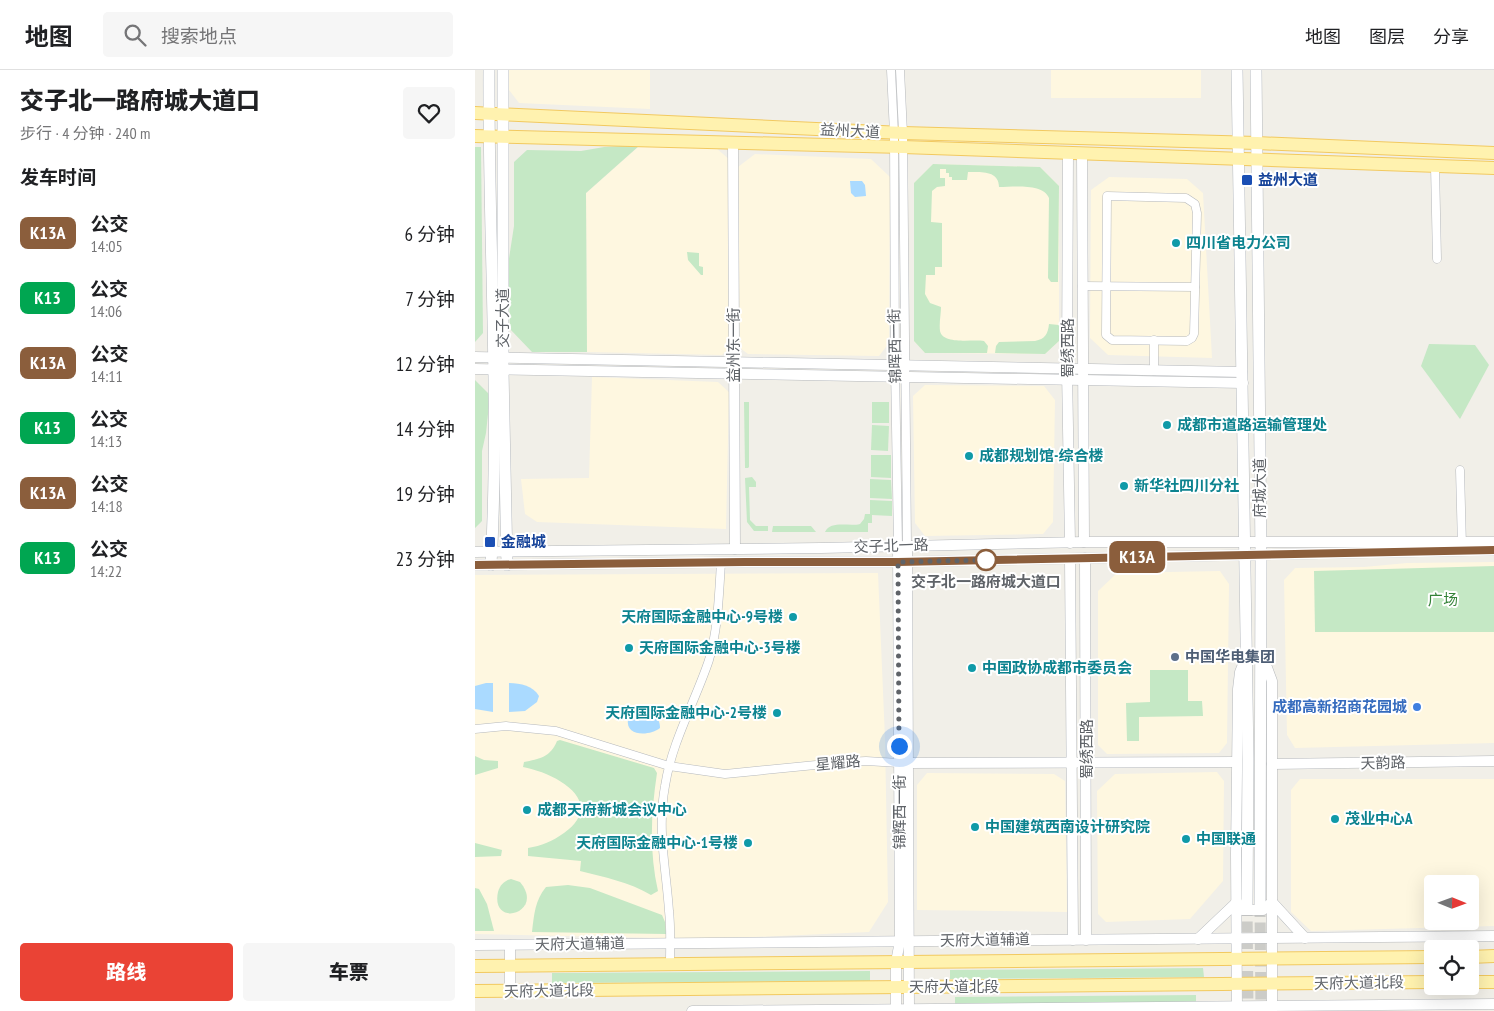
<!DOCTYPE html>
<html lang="zh">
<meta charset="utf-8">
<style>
body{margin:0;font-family:"PT Sans Narrow","Noto Sans SC",sans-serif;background:#f6f6f6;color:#202124;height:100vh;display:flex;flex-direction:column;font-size:19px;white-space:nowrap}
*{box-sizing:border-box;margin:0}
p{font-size:16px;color:#757577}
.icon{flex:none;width:28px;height:28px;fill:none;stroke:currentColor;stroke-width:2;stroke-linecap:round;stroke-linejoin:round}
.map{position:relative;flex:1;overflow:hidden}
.details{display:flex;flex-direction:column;background:#fff;width:475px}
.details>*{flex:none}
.badge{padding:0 10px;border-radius:8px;font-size:18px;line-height:32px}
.needle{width:32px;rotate:91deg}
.controls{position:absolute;left:949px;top:805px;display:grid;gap:10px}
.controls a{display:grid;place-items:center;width:55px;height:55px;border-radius:5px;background:#fff;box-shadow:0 5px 20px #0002;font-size:25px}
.you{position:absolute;width:25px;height:25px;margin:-12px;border:4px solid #fff;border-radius:50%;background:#1a73e8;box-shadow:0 0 0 8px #1a73e833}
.map>.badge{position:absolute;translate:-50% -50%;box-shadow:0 0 0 2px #fff}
h2{padding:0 20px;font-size:19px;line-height:45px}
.round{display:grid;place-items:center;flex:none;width:52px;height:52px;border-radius:5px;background:#f6f6f6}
.headline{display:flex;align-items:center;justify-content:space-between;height:85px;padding:0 20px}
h1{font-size:24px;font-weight:800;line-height:38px}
.action{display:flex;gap:10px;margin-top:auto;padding:10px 20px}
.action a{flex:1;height:58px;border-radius:5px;background:#ea4335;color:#fff;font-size:20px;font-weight:800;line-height:58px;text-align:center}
.action a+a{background:#f6f6f6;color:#202124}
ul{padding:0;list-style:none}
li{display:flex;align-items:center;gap:15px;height:65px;padding:0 20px}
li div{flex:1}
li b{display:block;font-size:19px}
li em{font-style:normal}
li .badge{min-width:55px;font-weight:700;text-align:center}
header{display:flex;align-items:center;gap:30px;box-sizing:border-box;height:70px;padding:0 25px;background:#fff;border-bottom:1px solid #e0e0e0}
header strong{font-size:24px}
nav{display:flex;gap:28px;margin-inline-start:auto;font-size:18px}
.search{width:350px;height:45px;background:#f6f6f6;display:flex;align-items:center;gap:12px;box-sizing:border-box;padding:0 18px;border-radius:5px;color:#757577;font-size:19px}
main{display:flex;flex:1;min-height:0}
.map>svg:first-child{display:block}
</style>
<header>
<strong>地图</strong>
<div class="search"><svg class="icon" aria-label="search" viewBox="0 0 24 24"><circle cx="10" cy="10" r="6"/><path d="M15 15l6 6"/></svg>搜索地点</div>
<nav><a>地图</a><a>图层</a><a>分享</a></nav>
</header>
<main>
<section class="details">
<div class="headline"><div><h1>交子北一路府城大道口</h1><p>步行 · 4 分钟 · 240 m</p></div><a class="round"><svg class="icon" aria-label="heart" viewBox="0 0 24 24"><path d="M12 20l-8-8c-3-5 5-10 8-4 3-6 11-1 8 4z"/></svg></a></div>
<h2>发车时间</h2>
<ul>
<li><span class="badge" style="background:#8b5e3c;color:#fff">K13A</span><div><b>公交</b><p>14:05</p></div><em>6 分钟</em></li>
<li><span class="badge" style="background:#00a651;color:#fff">K13</span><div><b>公交</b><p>14:06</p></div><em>7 分钟</em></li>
<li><span class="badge" style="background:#8b5e3c;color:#fff">K13A</span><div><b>公交</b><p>14:11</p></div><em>12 分钟</em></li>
<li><span class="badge" style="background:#00a651;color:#fff">K13</span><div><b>公交</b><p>14:13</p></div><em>14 分钟</em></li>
<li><span class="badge" style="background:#8b5e3c;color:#fff">K13A</span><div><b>公交</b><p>14:18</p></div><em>19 分钟</em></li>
<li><span class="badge" style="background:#00a651;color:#fff">K13</span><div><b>公交</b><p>14:22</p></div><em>23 分钟</em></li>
</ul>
<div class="action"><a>路线</a><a>车票</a></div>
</section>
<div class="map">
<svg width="1019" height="941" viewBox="0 0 1019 941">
<rect width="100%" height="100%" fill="#f1efe8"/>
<g fill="#fef7e0" fill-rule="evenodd">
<polygon points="33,0 175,0 175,39 44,33 34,20"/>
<rect x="576" y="0" width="150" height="28"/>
<polygon points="165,75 240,77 255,90 256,277 247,285 112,282 111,123"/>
<polygon points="280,84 396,89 415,107 414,273 404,286 273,284 265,278 263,97"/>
<polygon points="458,94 565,97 584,116 584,271 570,284 450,283 439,271 439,113"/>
<polygon points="634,107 712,109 728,123 737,288 633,285 615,268 616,120"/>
<polygon points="117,307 243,312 254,322 251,459 62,452 50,444 46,409 114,408"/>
<polygon points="450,315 569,316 580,330 578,452 568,464 450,466 440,453 438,326"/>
<polygon points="1019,492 1019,673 820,678 812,665 809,510 820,498 889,497 932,493"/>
<polygon points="745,501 754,514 752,673 744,683 632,684 623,675 623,521 642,503"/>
<polygon points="403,503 410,669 413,832 394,862 233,869 0,864 0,505"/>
<polygon points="742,702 749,711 748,811 715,849 631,852 623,844 622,721 640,704"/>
<polygon points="452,703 579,704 590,711 592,842 442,840 442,715"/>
<path d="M 825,709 L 1019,709 L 1019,856 L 836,861 L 816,842 L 816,720 ZM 958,814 L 995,814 L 995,851 L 958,851 Z"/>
</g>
<g fill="#c5e8c5">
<polygon points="165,75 111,123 112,282 57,282 35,259 33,195 39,156 39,92 52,80 106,81 129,77"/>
<polygon points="0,77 6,77 8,263 0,272"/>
<path d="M 458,94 L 565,97 L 584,116 L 583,212 L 576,212 L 573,208 L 574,128 C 568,113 538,117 524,117 C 524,100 505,102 493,102 L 492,110 L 477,110 L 477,107 L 474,107 L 474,103 L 471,103 L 471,99 L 465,99 L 465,108 L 470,108 L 470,116 L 462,117 L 457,121 L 456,152 L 467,153 L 467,197 L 460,197 L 460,205 L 451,205 L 450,224 L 455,233 L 466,237 C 466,244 464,253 465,261 C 468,275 497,269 509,271 L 513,276 L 512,283 L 450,283 L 439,271 L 439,113 Z"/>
<polygon points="212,182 224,183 224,196 228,197 228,205 226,205 213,190"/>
<path d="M 574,254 L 584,255 L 584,271 L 570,284 L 520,283 L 521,276 L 524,272 L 560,271 C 570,269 573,264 574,254 Z"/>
<polygon points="954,274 1000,275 1014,295 985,349 946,296"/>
<polygon points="0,310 15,325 11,363 7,381 7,451 0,458"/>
<polygon points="269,332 274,332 274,397 273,398 270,398"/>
<rect x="397" y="332" width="17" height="21"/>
<polygon points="397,355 414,356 413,381 396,380"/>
<polygon points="396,385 416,385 416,408 396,407"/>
<polygon points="277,407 281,412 281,417 274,417 275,450 281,456 293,456 293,461 279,461 272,452 270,408"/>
<polygon points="395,409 416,410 417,429 395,428"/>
<path d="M 395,430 L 417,431 L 417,446 L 397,445 L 397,453 L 393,453 L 393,462 L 350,462 C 356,450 374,457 385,454 L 389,449 L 390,444 L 395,444 Z"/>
<polygon points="298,456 336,456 341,462 297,462"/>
<polygon points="1019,496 1019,562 840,562 839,501"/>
<polygon points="675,600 713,600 713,631 727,631 728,646 664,647 664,671 652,671 651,633 675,632"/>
<path d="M 85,670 L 179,698 L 182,703 C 176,743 174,781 183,821 L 176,825 C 154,812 129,807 105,801 L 106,791 L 53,786 L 53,778 C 66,776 78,771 89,763 C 133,731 80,703 48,697 L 49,692 C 64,689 76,687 82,671 Z"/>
<polygon points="0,686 9,690 23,691 23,698 0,705"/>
<polygon points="0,773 27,780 26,786 0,787"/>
<path d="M 36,809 L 45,812 C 71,843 15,859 23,822 C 25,815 29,811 36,809 Z"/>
<path d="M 93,815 L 115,818 L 187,845 L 190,852 L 191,864 L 57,862 C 59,845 60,830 71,817 Z"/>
<polygon points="0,818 4,819 12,834 19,861 0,861"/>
<polygon points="728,898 729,907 475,909 475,900"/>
<polygon points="395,901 395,911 77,913 77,903"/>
<polygon points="721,925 721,935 480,937 480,927"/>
</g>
<g fill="#aadaff">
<polygon points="375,111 387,111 390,115 391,126 380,127 376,123"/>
<polygon points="11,613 18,613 18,642 0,639 0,616"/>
<path d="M 34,613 C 46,613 58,616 64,626 L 62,632 L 50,641 L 34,642 Z"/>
<path d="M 164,644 C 176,644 185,645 185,658 C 175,666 150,667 153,649 Z"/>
</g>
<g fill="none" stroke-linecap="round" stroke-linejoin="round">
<g stroke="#ccccc8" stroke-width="11" stroke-dasharray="11 5.5" stroke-linecap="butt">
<polyline points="772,835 773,941"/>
<polyline points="785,836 786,941"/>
</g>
<g stroke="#b5b8bc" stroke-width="9">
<g id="minor">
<polyline points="416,0 419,63 420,296 423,475"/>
<polyline points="425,0 428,63 432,475"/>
<polyline points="960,96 962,189"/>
<polygon points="632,126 711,128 720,134 722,143 719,264 717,268 712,271 637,270 631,265"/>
<polyline points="607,216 720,217"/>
<polyline points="679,301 679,270"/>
<polyline points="985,400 987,476"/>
<polyline points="0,659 31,656 81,661 194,696 250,704 371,692 391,691 424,693"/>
<path d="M 195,894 C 195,876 196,858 194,841 C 191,797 182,760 190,716 C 197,671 220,632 234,590 C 243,559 244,525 246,492"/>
</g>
</g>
<g stroke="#b5b8bc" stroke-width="11">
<g id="tertiary">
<polyline points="258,72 260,479"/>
<polyline points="593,83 592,300 595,473"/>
<polyline points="607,84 609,472"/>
<polyline points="0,287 767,302"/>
<polyline points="0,299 768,313"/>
<polyline points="432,475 434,941"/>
<polyline points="0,482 346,478 609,472 1019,472"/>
<polyline points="610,488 611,870"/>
<polyline points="595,489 598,870"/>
<polyline points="0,495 270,492 423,492 1019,480"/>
<polyline points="787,584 797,611 797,941"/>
<polyline points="425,693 762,692"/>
<polyline points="797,694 1019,691"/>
<polyline points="723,869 762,832 767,840 788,840 797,832 830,868"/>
<polyline points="0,875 1019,866"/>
<polyline points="35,875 35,921"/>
<polyline points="217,941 1019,934"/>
<polyline points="421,941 421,892 425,871 423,475"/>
<polyline points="762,941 761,784 763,619 765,602 771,587"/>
</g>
</g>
<g stroke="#b6babf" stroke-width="12">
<g id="secondary">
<path d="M 14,0 C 13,165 25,330 16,495"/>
<polyline points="28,0 28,301 32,495"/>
<polyline points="762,0 773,689 772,835"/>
<polyline points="781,0 786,485 785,836"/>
</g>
</g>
<g stroke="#f2c960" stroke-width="14">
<g id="primary">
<polyline points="0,43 428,63 782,73 1019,83"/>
<polyline points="0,66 428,77 1019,98"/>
<polyline points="995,887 1019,886"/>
<polyline points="0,896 958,887"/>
<polyline points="995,912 1019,912"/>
<polyline points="0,921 958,912"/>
</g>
</g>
<use href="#minor" stroke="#fff" stroke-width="8"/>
<use href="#tertiary" stroke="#fff" stroke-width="10"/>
<use href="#secondary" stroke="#fff" stroke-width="11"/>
<use href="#primary" stroke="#fff2af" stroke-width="12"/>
</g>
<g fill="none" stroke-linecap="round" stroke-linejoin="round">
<g stroke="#fff" stroke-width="11">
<polyline id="line" points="0,495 270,492 423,492 1019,480"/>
</g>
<use href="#line" stroke="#8b5e3c" stroke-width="8"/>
<polyline stroke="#5f6368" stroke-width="5" stroke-dasharray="0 9" points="424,676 423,492 511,490"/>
</g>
<g fill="#1a4fb4" stroke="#fff" stroke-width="2">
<rect x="766" y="104" width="12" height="12" rx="2.5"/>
<rect x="9" y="466" width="12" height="12" rx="2.5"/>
</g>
<g fill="#0f9aa8" stroke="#fff" stroke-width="2">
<circle cx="701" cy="173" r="5"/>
<circle cx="692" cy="355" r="5"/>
<circle cx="494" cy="386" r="5"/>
<circle cx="649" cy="416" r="5"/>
<circle cx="318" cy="547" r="5"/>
<circle cx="154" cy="578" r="5"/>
<circle cx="497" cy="598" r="5"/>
<circle cx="302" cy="643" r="5"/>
<circle cx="52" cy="740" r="5"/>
<circle cx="860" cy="749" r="5"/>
<circle cx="500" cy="757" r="5"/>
<circle cx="711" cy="769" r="5"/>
<circle cx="273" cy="773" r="5"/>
</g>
<circle fill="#fff" stroke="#8b5e3c" stroke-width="2.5" cx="511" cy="490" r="10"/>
<circle fill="#5c6f8a" stroke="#fff" stroke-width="2" cx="700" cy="587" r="5"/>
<circle fill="#3f7fe0" stroke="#fff" stroke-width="2" cx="942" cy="637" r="5"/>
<g text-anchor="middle" stroke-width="4" stroke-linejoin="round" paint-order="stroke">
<g font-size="15" fill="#5f6368" stroke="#fff">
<text transform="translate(375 61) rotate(3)" y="5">益州大道</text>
<text transform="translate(28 248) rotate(-90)" y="5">交子大道</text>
<text transform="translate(259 275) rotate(-90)" y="5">益州东一街</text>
<text transform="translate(420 276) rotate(-91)" y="5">锦晖西一街</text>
<text transform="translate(593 278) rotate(-90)" y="5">蜀绣西路</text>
<text transform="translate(785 418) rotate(-90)" y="5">府城大道</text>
<text transform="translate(416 476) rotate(-2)" y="5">交子北一路</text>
<text transform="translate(612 679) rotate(-90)" y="5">蜀绣西路</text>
<text transform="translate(363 693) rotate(-5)" y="5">星耀路</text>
<text transform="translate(908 693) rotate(-1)" y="5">天韵路</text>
<text transform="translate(425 742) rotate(-90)" y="5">锦辉西一街</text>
<text transform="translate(510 870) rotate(-1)" y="5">天府大道辅道</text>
<text transform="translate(105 874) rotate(-1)" y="5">天府大道辅道</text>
<text transform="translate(884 913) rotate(-1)" y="5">天府大道北段</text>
<text x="479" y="922">天府大道北段</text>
<text transform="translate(74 921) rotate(-1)" y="5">天府大道北段</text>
</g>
<g font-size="15" font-weight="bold" fill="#164399" stroke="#fff" text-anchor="start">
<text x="783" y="115">益州大道</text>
<text x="26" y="477">金融城</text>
</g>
<g font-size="15" font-weight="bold" fill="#0d838f" stroke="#fff" text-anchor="start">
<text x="711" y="178">四川省电力公司</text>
<text x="702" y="360">成都市道路运输管理处</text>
<text x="504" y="391">成都规划馆-综合楼</text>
<text x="659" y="421">新华社四川分社</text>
<text x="308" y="552" text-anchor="end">天府国际金融中心-9号楼</text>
<text x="164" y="583">天府国际金融中心-3号楼</text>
<text x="507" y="603">中国政协成都市委员会</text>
<text x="292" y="648" text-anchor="end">天府国际金融中心-2号楼</text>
<text x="62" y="745">成都天府新城会议中心</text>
<text x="870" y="754">茂业中心A</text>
<text x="510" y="762">中国建筑西南设计研究院</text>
<text x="721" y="774">中国联通</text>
<text x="263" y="778" text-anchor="end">天府国际金融中心-1号楼</text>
</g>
<g font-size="15" font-weight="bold" fill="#5f6368" stroke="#fff">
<text x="511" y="517">交子北一路府城大道口</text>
</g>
<g font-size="15" fill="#348238" stroke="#fff">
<text x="968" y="535">广场</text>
</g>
<g font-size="15" font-weight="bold" fill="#4e5e75" stroke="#fff" text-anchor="start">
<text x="710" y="592">中国华电集团</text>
</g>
<g font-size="15" font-weight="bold" fill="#366cbe" stroke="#fff" text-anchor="end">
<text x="932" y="642">成都高新招商花园城</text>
</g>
</g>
</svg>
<div class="controls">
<a><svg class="needle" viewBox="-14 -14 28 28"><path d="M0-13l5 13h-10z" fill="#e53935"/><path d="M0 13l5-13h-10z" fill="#757577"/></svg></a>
<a><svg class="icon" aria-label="locate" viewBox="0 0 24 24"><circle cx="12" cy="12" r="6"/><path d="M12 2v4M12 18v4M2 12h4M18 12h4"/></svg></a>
</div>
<div class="you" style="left:424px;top:676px"></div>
<b class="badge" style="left:662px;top:487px;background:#8b5e3c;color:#fff">K13A</b>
</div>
</main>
